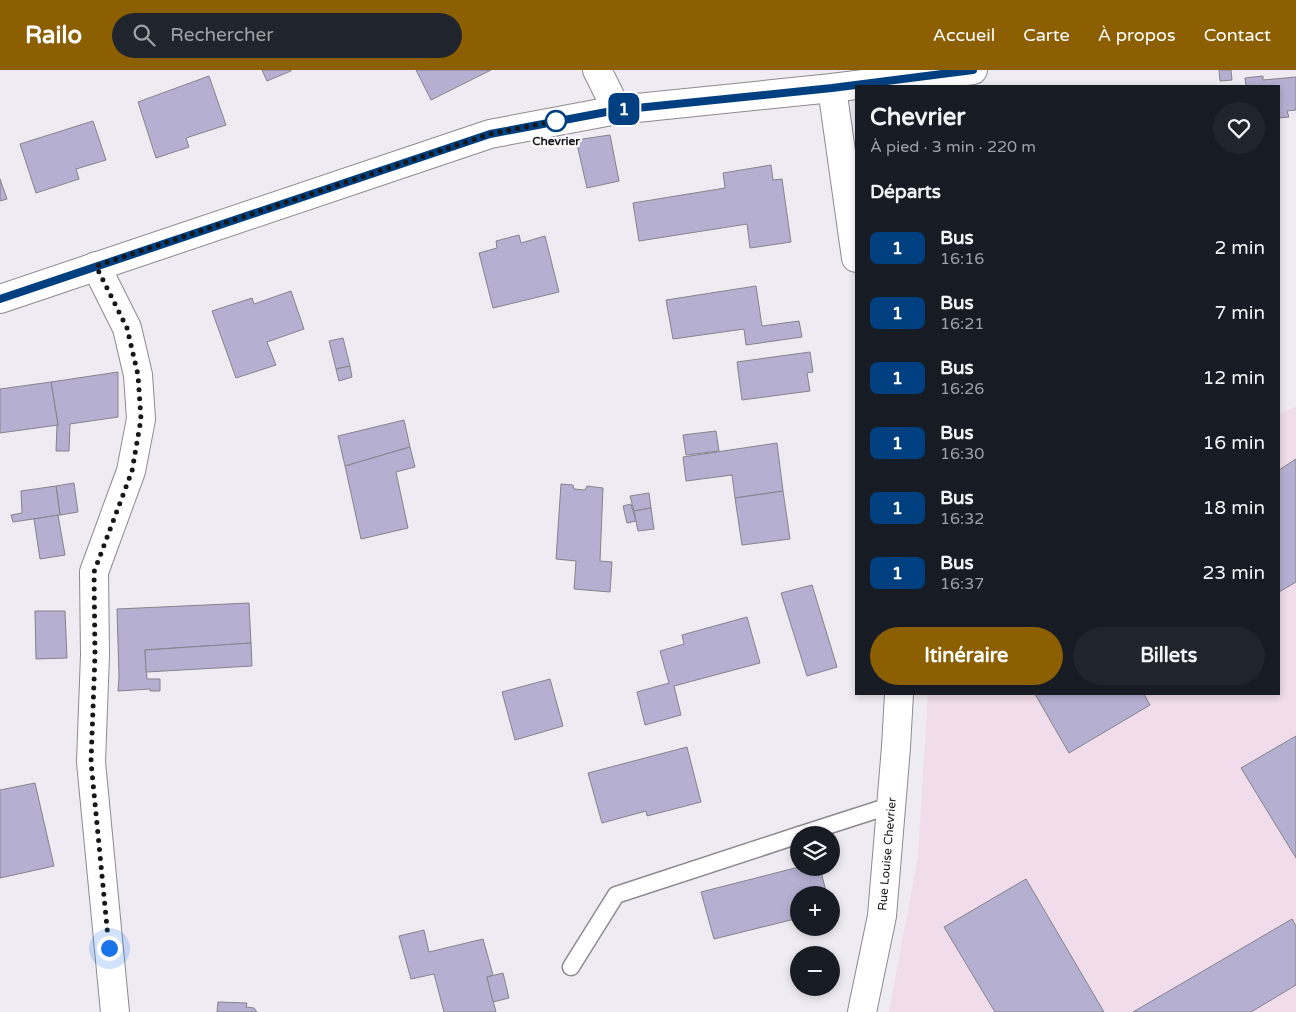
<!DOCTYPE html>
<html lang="fr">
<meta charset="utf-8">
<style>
body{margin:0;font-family:"Varela Round",sans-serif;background:#20242c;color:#f1f3f6;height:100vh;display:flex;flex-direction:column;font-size:19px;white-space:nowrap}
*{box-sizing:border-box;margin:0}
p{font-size:16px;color:#9ea1a6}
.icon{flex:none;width:28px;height:28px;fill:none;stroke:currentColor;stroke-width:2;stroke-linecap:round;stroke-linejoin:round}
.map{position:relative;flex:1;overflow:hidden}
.drawer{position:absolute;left:855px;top:15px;width:425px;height:610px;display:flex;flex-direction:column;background:#171b24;border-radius:0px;box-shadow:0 2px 8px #0003}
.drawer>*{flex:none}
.badge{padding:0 10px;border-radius:8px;font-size:18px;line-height:32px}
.tools{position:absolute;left:790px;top:756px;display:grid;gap:10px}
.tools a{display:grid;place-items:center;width:50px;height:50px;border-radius:50%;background:#171b24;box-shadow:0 2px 8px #0003;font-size:25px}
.you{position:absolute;width:25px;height:25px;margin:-12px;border:4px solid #fff;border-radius:50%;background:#1a73e8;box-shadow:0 0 0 8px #1a73e833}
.map>.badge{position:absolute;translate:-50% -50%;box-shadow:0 0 0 2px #fff}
h2{padding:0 15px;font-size:19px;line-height:45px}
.round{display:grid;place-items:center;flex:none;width:52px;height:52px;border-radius:26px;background:#20242c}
.headline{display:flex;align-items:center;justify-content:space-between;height:85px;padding:0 15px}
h1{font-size:24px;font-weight:700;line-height:38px}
.cta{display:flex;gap:10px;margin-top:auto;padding:10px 15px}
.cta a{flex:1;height:58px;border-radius:30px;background:#8c5f03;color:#fff;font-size:20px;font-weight:700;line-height:58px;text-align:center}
.cta a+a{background:#20242c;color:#f1f3f6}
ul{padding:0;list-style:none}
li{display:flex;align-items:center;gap:15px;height:65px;padding:0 15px}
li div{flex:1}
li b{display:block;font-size:19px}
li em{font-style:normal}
li .badge{min-width:55px;font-weight:700;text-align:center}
header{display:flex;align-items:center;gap:30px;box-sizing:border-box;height:70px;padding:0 25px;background:#8c5f03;color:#fff}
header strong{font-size:24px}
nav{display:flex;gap:28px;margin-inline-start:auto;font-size:18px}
.search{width:350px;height:45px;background:#20242c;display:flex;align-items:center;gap:12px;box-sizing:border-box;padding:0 18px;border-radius:28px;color:#9ea1a6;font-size:19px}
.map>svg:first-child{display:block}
</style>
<header>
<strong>Railo</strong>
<div class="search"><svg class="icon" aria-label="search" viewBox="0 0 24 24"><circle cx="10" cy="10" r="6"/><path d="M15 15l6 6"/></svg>Rechercher</div>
<nav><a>Accueil</a><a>Carte</a><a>À propos</a><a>Contact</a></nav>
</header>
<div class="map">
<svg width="1296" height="942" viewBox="0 0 1296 942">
<rect width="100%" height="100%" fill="#efebf2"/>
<polygon fill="#f0dceb" points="1296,337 1296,942 889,942 918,787 928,624 1279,624 1279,344"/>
<g fill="#b5afd2" stroke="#85838b">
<polygon points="262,0 291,0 291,1 267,11"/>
<polygon points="416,0 491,0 431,30"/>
<polygon points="1219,0 1231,0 1232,10 1220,11"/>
<polygon points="209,6 226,55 186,68 189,77 156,88 138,32"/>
<polygon points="1263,6 1263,10 1296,7 1296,40 1287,41 1289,47 1279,48 1279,16 1246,16 1245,8"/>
<polygon points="93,51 106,90 76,99 79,109 36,123 20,74"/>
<polygon points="610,65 619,111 587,118 576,70"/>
<polygon points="771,95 773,110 782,109 791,172 750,178 747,154 639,171 633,133 725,118 723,103"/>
<polygon points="0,109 7,129 0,131"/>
<polygon points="519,165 521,173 545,166 559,222 493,238 479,183 497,178 496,171"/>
<polygon points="756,216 762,256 799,251 802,267 746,275 744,259 673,269 666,230"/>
<polygon points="291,221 304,259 267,272 276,295 236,308 212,241 252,228 254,234"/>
<polygon points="343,268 350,296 336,299 329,271"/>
<polygon points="810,282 813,302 807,303 810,321 742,330 737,292"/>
<polygon points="350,296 352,307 339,311 336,299"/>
<polygon points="118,302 118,347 70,354 69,381 56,381 57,355 58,355 51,312"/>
<polygon points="51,312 58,355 0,363 0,319"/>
<polygon points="404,350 410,377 345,396 338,366"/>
<polygon points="716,361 719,381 686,385 683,365"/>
<polygon points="777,373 783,421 735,428 732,405 686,411 683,387"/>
<polygon points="410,377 415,397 396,402 408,458 361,469 345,396"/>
<polygon points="1296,389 1296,512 1279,522 1279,400"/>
<polygon points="74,413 78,442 60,445 56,416"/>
<polygon points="561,414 573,415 574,419 585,420 587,416 603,418 600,491 612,492 610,522 574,519 576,491 556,489"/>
<polygon points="56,416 60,445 13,452 11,445 22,443 21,421"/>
<polygon points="783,421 790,469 742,475 735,428"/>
<polygon points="649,423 651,438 634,441 630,426"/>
<polygon points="631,434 636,451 627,453 623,436"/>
<polygon points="651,438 654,459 638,461 634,441"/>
<polygon points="58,445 65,485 40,489 34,449"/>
<polygon points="812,515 837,597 807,606 781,523"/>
<polygon points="249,533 251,573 145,580 147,609 160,609 160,621 150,621 150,619 118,621 119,607 117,539"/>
<polygon points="35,541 65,541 67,588 36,589"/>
<polygon points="747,547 760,593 674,616 681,645 645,655 637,622 669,613 660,581 684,574 682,565"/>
<polygon points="251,573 252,596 146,602 145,580"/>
<polygon points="550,609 563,656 515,670 502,622"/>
<polygon points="1035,624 1144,624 1150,635 1069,683"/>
<polygon points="1296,666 1296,788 1241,698"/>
<polygon points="687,677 701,732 647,746 646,741 602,753 588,703"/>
<polygon points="35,713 54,796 0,808 0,720"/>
<polygon points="799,797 820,798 827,825 799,825 799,848 714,869 701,822"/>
<polygon points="1026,809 1104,942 995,942 944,857"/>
<polygon points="1292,849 1296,856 1296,915 1251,942 1133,942"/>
<polygon points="424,860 429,882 483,869 493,905 487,907 496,942 444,942 434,904 411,909 399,866"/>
<polygon points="503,903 509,928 493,932 487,907"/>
<polygon points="218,932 247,933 246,937 254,938 257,942 217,942"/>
</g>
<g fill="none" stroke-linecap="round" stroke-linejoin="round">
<g stroke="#8d8990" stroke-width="19">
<g id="lane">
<polyline points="799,765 892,735"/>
<polyline points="571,897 616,825 799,765"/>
</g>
</g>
<g stroke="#8d8990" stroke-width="30">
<g id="street">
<polyline points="597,0 617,40"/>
<polyline points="832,18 856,188"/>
<polyline points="96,196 127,258 138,305 141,349 131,401 94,502 95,585 91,692 115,942"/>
<polyline points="0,229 490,64 617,40 832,18 973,0"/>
<polyline points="862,942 882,846 896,677 899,624"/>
</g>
</g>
<use href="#lane" stroke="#fff" stroke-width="16"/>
<use href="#street" stroke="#fff" stroke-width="28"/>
</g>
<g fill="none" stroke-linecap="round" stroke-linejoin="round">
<g stroke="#fff" stroke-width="11">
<polyline id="line" points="0,229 490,64 617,40 832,18 973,0"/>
</g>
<use href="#line" stroke="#004080" stroke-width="8"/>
<polyline stroke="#171618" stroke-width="5" stroke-dasharray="0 9" points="109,878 91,692 95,585 94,502 132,401 141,349 138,305 127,258 96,196 490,64 556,51"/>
</g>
<circle fill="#fff" stroke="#004080" stroke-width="2.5" cx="556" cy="51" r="10"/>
<g text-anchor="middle" stroke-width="4.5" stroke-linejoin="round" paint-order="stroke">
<g font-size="12" font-weight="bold" fill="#171618" stroke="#fff">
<text x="556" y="75">Chevrier</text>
</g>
<g font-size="12" fill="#171618" stroke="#fff">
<text transform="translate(887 784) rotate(-85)" y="4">Rue Louise Chevrier</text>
</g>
</g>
</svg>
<div class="tools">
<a><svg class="icon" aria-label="layers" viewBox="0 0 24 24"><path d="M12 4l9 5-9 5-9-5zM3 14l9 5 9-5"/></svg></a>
<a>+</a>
<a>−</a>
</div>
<div class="you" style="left:109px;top:878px"></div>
<b class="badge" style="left:624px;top:39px;background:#004080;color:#fff">1</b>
<section class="drawer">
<div class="headline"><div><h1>Chevrier</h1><p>À pied · 3 min · 220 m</p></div><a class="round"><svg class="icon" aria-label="heart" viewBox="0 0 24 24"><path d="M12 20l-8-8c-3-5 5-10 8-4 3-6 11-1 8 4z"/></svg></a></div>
<h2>Départs</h2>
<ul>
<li><span class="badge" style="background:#004080;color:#fff">1</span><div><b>Bus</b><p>16:16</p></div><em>2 min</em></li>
<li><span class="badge" style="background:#004080;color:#fff">1</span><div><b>Bus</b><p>16:21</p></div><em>7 min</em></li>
<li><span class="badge" style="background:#004080;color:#fff">1</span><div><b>Bus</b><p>16:26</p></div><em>12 min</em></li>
<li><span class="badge" style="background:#004080;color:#fff">1</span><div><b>Bus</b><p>16:30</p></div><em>16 min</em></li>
<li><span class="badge" style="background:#004080;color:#fff">1</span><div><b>Bus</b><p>16:32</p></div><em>18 min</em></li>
<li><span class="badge" style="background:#004080;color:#fff">1</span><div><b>Bus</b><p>16:37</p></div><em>23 min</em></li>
</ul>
<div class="cta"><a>Itinéraire</a><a>Billets</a></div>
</section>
</div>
